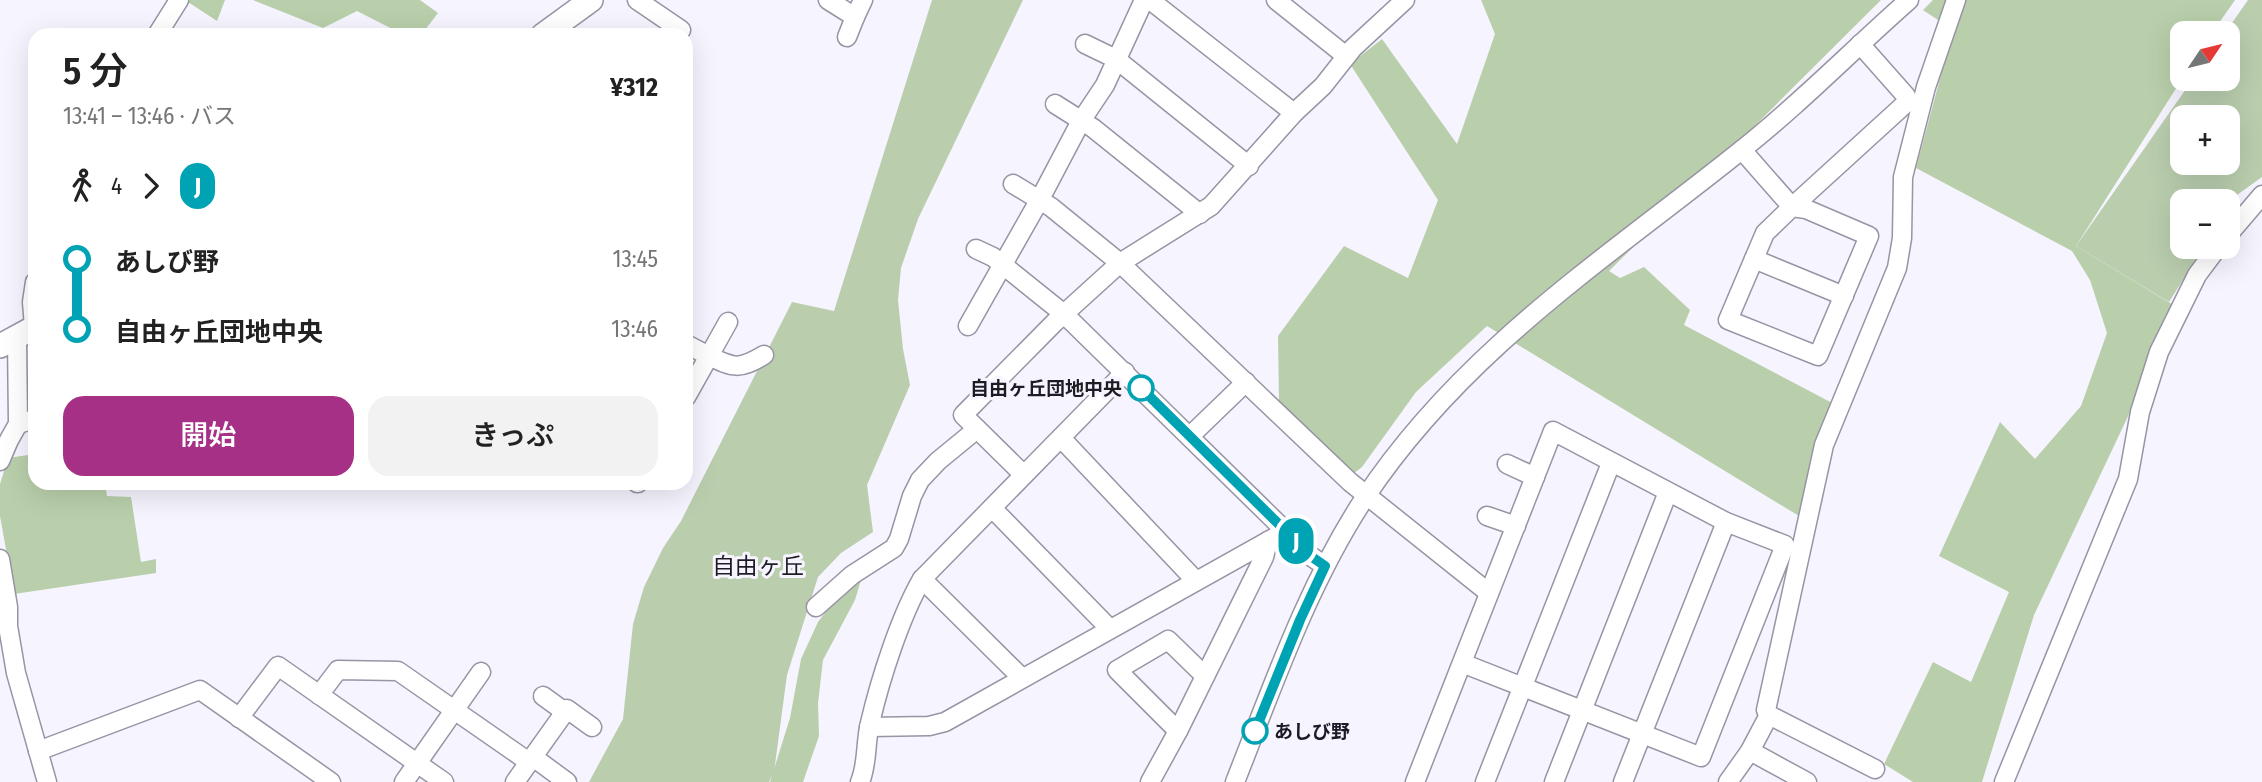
<!DOCTYPE html>
<html lang="ja">
<meta charset="utf-8">
<style>
body{margin:0;font-family:"Fira Sans Condensed","Noto Sans JP",sans-serif;background:#f2f2f2;color:#222;height:100vh;display:flex;flex-direction:column;font-size:26px;white-space:nowrap}
*{box-sizing:border-box;margin:0}
p{font-size:23px;color:#767676}
.icon{flex:none;width:38px;height:38px;fill:none;stroke:currentColor;stroke-width:2;stroke-linecap:round;stroke-linejoin:round}
.map{position:relative;flex:1;overflow:hidden}
.panel{position:absolute;left:28px;top:28px;width:665px;height:462px;display:flex;flex-direction:column;background:#fff;border-radius:21px;box-shadow:0 7px 28px #0002}
.panel>*{flex:none}
.badge{padding:0 14px;border-radius:23px;font-size:24px;line-height:46px}
.needle{width:46px;rotate:55deg}
.fabs{position:absolute;left:2170px;top:21px;display:grid;gap:14px}
.fabs a{display:grid;place-items:center;width:70px;height:70px;border-radius:14px;background:#fff;box-shadow:0 7px 28px #0002;font-size:35px}
.map>.badge{position:absolute;translate:-50% -50%;box-shadow:0 0 0 4px #fff}
.legs{display:flex;align-items:center;gap:10px;height:77px;padding:0 35px;font-size:23px}
.legs p{margin-inline-start:auto}
.summary{display:flex;align-items:center;justify-content:space-between;height:119px;padding:0 35px}
h1{font-size:38px;font-weight:600;line-height:52px}
.action{display:flex;gap:14px;margin-top:auto;padding:14px 35px}
.action a{flex:1;height:80px;border-radius:21px;background:#a73087;color:#fff;font-size:28px;font-weight:600;line-height:80px;text-align:center}
.action a+a{background:#f2f2f2;color:#222}
ul{padding:0 35px;list-style:none}
li{display:flex;align-items:center;gap:24px;height:70px;font-size:26px}
li i{display:grid;place-items:center;width:10px;height:100%;margin:0 9px;background:currentColor}
li i::after{content:'';width:18px;height:18px;margin:-9px;border:5px solid;border-radius:50%;background:#fff}
li p{margin-inline-start:auto}
li:first-child i{background:linear-gradient(#0000 50%,currentColor 0)}
li:last-child i{background:linear-gradient(currentColor 50%,#0000 0)}
.map>svg:first-child{display:block}
</style>
<div class="map">
<svg width="2262" height="782" viewBox="0 0 2262 782">
<rect width="100%" height="100%" fill="#f6f4ff"/>
<g fill="#baceae" fill-rule="evenodd">
<polygon points="932,0 1023,0 918,219 901,268 898,300 903,349 910,385 867,485 873,532 841,553 818,577 787,675 774,772 769,782 589,782 623,719 633,624 644,587 663,548 681,521 792,302 834,311"/>
<path d="M 2248,0 L 2262,0 L 2262,177 L 2237,195 L 2228,210 L 2228,201 L 2182,201 L 2182,247 L 2204,247 L 2169,302 L 2076,246 L 2193,79 L 2228,79 L 2228,33 L 2225,33 ZM 2182,117 L 2228,117 L 2228,163 L 2182,163 Z"/>
</g>
<g fill="#b9cfab">
<polygon points="185,0 225,0 217,21"/>
<polygon points="253,0 420,0 438,13 421,35 404,35 357,11 323,28"/>
<polygon points="1481,0 1881,0 1609,271 1620,278 1644,267 1690,310 1684,325 1836,405 1804,519 1487,326 1416,392 1362,467 1353,474 1279,403 1278,336 1344,246 1408,278 1438,200 1350,64 1382,39 1457,144 1495,34"/>
<polygon points="1933,0 2235,0 2212,33 2182,33 2182,79 2076,246 2175,306 2139,393 2034,615 1982,782 1913,782 1884,764 1933,662 1971,682 2009,592 1939,556 2000,422 2035,459 2081,406 2107,333 2090,280 2072,251 1916,168 1953,30 1923,10"/>
<polygon points="35,454 35,483 105,483 107,496 131,497 141,562 156,559 156,573 14,594 0,516 0,484 8,458"/>
<polygon points="864,570 855,600 823,660 818,703 819,736 803,782 770,782 790,718 801,659 818,622 844,588"/>
</g>
<g fill="none" stroke-linecap="round" stroke-linejoin="round">
<g stroke="#9794a4" stroke-width="21">
<g id="minor">
<polyline points="637,0 681,30"/>
<polyline points="828,0 855,17 863,0"/>
<polyline points="1150,0 1294,113"/>
<polyline points="1276,0 1346,56"/>
<polyline points="157,35 179,0"/>
<polyline points="847,37 855,17"/>
<polyline points="1085,44 1116,59 1249,166"/>
<polyline points="1055,104 1093,128 1200,214"/>
<polyline points="1742,150 1792,207 1905,104 1906,96 1860,44"/>
<polyline points="1013,184 1051,207 1120,263 1350,482 1489,593"/>
<polygon points="1792,207 1806,209 1869,236 1818,356 1728,320 1765,233"/>
<polyline points="2228,235 2262,195"/>
<polyline points="976,249 993,257 1064,314 1312,557 1325,566"/>
<polyline points="1754,259 1844,296"/>
<path d="M 728,322 L 709,356 C 734,368 739,370 764,355"/>
<polyline points="968,326 1040,199 1081,121 1105,85 1144,0"/>
<polyline points="34,327 32,302 35,282"/>
<polyline points="686,344 709,356 686,397"/>
<polyline points="18,424 35,419"/>
<polyline points="1190,436 1246,382"/>
<polyline points="1061,438 1196,581"/>
<polyline points="0,461 9,440 18,424 17,337"/>
<polyline points="1507,464 1535,477"/>
<polyline points="1024,475 963,415 1055,322 1120,263 1211,206 1294,113 1323,86 1353,48 1405,0"/>
<polyline points="637,483 638,483"/>
<polyline points="992,508 1110,629"/>
<polyline points="1487,516 1516,526"/>
<polyline points="0,559 8,607 8,626 16,673 47,782"/>
<polyline points="922,579 1022,678"/>
<polyline points="816,607 852,575 894,548 899,539 912,496 920,480 938,461 977,429"/>
<polyline points="319,695 338,670 398,671 529,762"/>
<polyline points="543,696 565,712"/>
<polyline points="1769,715 1875,769"/>
<polyline points="239,718 278,666 444,782"/>
<polyline points="869,727 929,726 945,722 1286,531"/>
<polyline points="1178,731 1117,670 1168,640 1205,676"/>
<polyline points="38,751 200,690 331,782"/>
<polyline points="1750,751 1807,782"/>
<polyline points="533,757 567,782"/>
<polyline points="404,782 481,672"/>
<polyline points="515,782 567,709 592,727"/>
<path d="M 860,782 C 868,763 865,743 870,723 C 880,680 900,617 922,579 L 1125,372"/>
<polyline points="1150,782 1178,731 1264,557 1268,541"/>
<path d="M 1235,782 C 1273,686 1307,586 1364,499 C 1462,351 1604,260 1739,152 C 1799,105 1852,50 1909,0"/>
<polyline points="1415,782 1553,431 1726,522 1785,545 1701,757 1462,663"/>
<polyline points="1485,782 1611,463"/>
<polyline points="1554,782 1668,492"/>
<polyline points="1623,782 1726,522"/>
<polyline points="1728,782 1750,751 1769,715 1766,710 1824,445 1897,268 1902,238 1903,177 1926,87 1956,0"/>
<polyline points="2004,782 2128,479 2140,412 2159,352 2197,275 2218,247"/>
</g>
</g>
<g stroke="#9794a4" stroke-width="26">
<g id="major">
<polyline points="543,35 591,0"/>
<polyline points="0,346 35,327"/>
</g>
</g>
<use href="#minor" stroke="#fff" stroke-width="18"/>
<use href="#major" stroke="#fff" stroke-width="23"/>
</g>
<g fill="none" stroke-linecap="round" stroke-linejoin="round">
<g stroke="#fff" stroke-width="16">
<polyline id="line-1" points="1141,388 1312,557 1325,566 1300,620 1255,731"/>
</g>
<use href="#line-1" stroke="#00a3b4" stroke-width="10"/>
</g>
<g fill="#fff" stroke="#00a3b4" stroke-width="3.5">
<circle cx="1141" cy="388" r="12"/>
<circle cx="1255" cy="731" r="12"/>
</g>
<g text-anchor="middle" stroke-width="6" stroke-linejoin="round" paint-order="stroke">
<g font-size="19" font-weight="bold" fill="#1e1c23" stroke="#f6f4ff" text-anchor="end">
<text x="1122" y="395">自由ヶ丘団地中央</text>
<text x="1274" y="738" text-anchor="start">あしび野</text>
</g>
<g font-size="23" fill="#1e1c23" stroke="#f6f4ff">
<text x="758" y="574">自由ヶ丘</text>
</g>
</g>
</svg>
<div class="fabs">
<a><svg class="needle" viewBox="-14 -14 28 28"><path d="M0-13l5 13h-10z" fill="#e53935"/><path d="M0 13l5-13h-10z" fill="#767676"/></svg></a>
<a>+</a>
<a>−</a>
</div>
<b class="badge" style="left:1296px;top:541px;background:#00a3b4;color:#fff">J</b>
<section class="panel">
<div class="summary"><div><h1>5 分</h1><p>13:41 – 13:46 · バス</p></div><b>¥312</b></div>
<div class="legs"><svg class="icon" aria-label="walk" viewBox="0 0 24 24"><circle cx="13" cy="4" r="2"/><path d="M13 8l-2 6 4 7M11 14l-3 7M7 12l3-4h3l4 4"/></svg>4<svg class="icon" aria-label="forward" viewBox="0 0 24 24"><path d="M9 5l7 7-7 7"/></svg><b class="badge" style="background:#00a3b4;color:#fff">J</b></div>
<ul>
<li><i style="color:#00a3b4"></i><b>あしび野</b><p>13:45</p></li>
<li><i style="color:#00a3b4"></i><b>自由ヶ丘団地中央</b><p>13:46</p></li>
</ul>
<div class="action"><a>開始</a><a>きっぷ</a></div>
</section>
</div>
